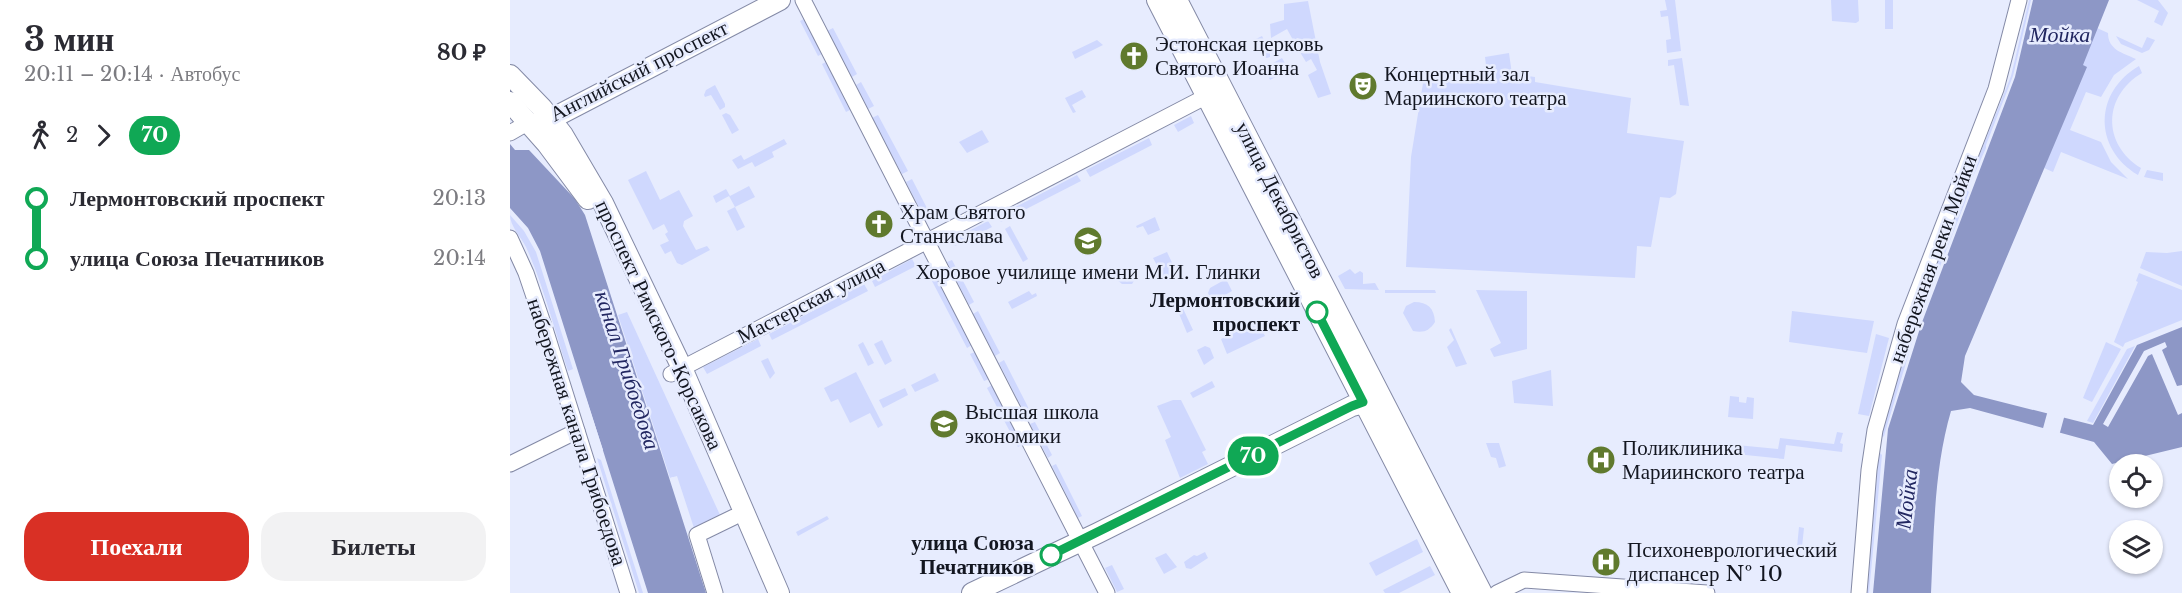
<!DOCTYPE html>
<html lang="ru">
<meta charset="utf-8">
<style>
body{margin:0;font-family:"Libre Baskerville",serif;background:#f2f2f3;color:#2b2b33;height:100vh;display:flex;flex-direction:column;font-size:22px;white-space:nowrap}
*{box-sizing:border-box;margin:0}
p{font-size:20px;color:#7c7c81}
.icon{flex:none;width:33px;height:33px;fill:none;stroke:currentColor;stroke-width:2;stroke-linecap:round;stroke-linejoin:round}
.map{position:relative;flex:1;overflow:hidden}
.sheet{display:flex;flex-direction:column;background:#fff;width:510px}
.sheet>*{flex:none}
.badge{padding:0 12px;border-radius:20px;font-size:21px;line-height:39px}
.tools{position:absolute;left:1599px;top:454px;display:grid;gap:12px}
.tools a{display:grid;place-items:center;width:54px;height:54px;border-radius:50%;background:#fff;box-shadow:0 2px 4px #0004;font-size:30px}
.map>.badge{position:absolute;translate:-50% -50%;box-shadow:0 0 0 3px #fff}
.legs{display:flex;align-items:center;gap:9px;height:66px;padding:0 24px;font-size:20px}
.legs p{margin-inline-start:auto}
.overview{display:flex;align-items:center;justify-content:space-between;height:102px;padding:0 24px}
h1{font-size:33px;font-weight:700;line-height:45px}
.button{display:flex;gap:12px;margin-top:auto;padding:12px 24px}
.button a{flex:1;height:69px;border-radius:24px;background:#d93025;color:#fff;font-size:24px;font-weight:700;line-height:69px;text-align:center}
.button a+a{background:#f2f2f3;color:#2b2b33}
ul{padding:0 24px;list-style:none}
li{display:flex;align-items:center;gap:21px;height:60px;font-size:22px}
li i{display:grid;place-items:center;width:9px;height:100%;margin:0 8px;background:currentColor}
li i::after{content:'';width:15px;height:15px;margin:-8px;border:4px solid;border-radius:50%;background:#fff}
li p{margin-inline-start:auto}
li:first-child i{background:linear-gradient(#0000 50%,currentColor 0)}
li:last-child i{background:linear-gradient(currentColor 50%,#0000 0)}
main{display:flex;flex:1;min-height:0}
.map>svg:first-child{display:block}
</style>
<main>
<section class="sheet">
<div class="overview"><div><h1>3 мин</h1><p>20:11 – 20:14 · Автобус</p></div><b>80 ₽</b></div>
<div class="legs"><svg class="icon" aria-label="walk" viewBox="0 0 24 24"><circle cx="13" cy="4" r="2"/><path d="M13 8l-2 6 4 7M11 14l-3 7M7 12l3-4h3l4 4"/></svg>2<svg class="icon" aria-label="forward" viewBox="0 0 24 24"><path d="M9 5l7 7-7 7"/></svg><b class="badge" style="background:#10a855;color:#fff">70</b></div>
<ul>
<li><i style="color:#10a855"></i><b>Лермонтовский проспект</b><p>20:13</p></li>
<li><i style="color:#10a855"></i><b>улица Союза Печатников</b><p>20:14</p></li>
</ul>
<div class="button"><a>Поехали</a><a>Билеты</a></div>
</section>
<div class="map">
<svg width="1672" height="593" viewBox="0 0 1672 593">
<rect width="100%" height="100%" fill="#e7ecfe"/>
<g fill="#cfd8fe">
<polygon points="1155,0 1165,0 1171,51 1157,53 1156,40 1161,39 1158,16 1151,17 1150,11 1157,10"/>
<polygon points="1321,0 1348,0 1349,21 1346,23 1322,21"/>
<rect x="1375" y="0" width="8" height="29"/>
<polygon points="1519,0 1521,0 1503,76 1476,145 1476,148 1457,190 1459,192 1408,323 1374,436 1370,439 1403,322 1501,76"/>
<polygon points="1627,0 1648,0 1658,13 1652,26 1644,22 1649,11"/>
<polygon points="798,1 810,62 821,94 808,98 798,75 807,70 801,59 796,62 787,47 792,45 788,38 783,40 777,29 761,38 760,24 774,20 774,4"/>
<polygon points="294,19 312,54 308,56 290,21"/>
<polygon points="323,28 347,74 342,77 317,31"/>
<path d="M 1587,28 L 1598,33 C 1598,50 1613,53 1626,59 L 1604,75 L 1591,97 L 1576,92 L 1560,130 L 1591,142 L 1601,162 L 1618,179 L 1551,152 L 1543,172 L 1534,168 L 1576,67 L 1572,65 Z"/>
<polygon points="752,36 760,52 760,57 757,58 752,56 744,40"/>
<polygon points="1606,36 1632,48 1637,37 1645,40 1639,50 1632,53 1611,44"/>
<polygon points="587,40 593,45 565,59 562,52"/>
<polygon points="999,53 1002,74 1025,77 1025,82 1121,98 1117,133 1174,141 1166,194 1160,198 1150,197 1141,247 1127,246 1125,278 896,267 901,157 913,83 952,81 977,74 975,57"/>
<polygon points="772,58 779,70 760,80 754,68"/>
<polygon points="1172,58 1179,106 1170,105 1164,65 1158,66 1158,60"/>
<polygon points="316,62 340,110 336,112 312,64"/>
<path d="M 1629,66 L 1632,73 C 1593,96 1592,144 1631,168 L 1628,175 C 1583,148 1584,92 1629,66 Z"/>
<polygon points="351,82 364,106 358,109 346,85"/>
<polygon points="205,85 215,104 215,107 210,110 201,95 195,97 194,95 196,90"/>
<polygon points="572,90 576,97 562,105 566,112 563,113 555,98"/>
<polygon points="216,113 220,115 229,130 222,134 212,115"/>
<polygon points="368,115 398,171 392,174 362,118"/>
<polygon points="681,116 684,123 668,132 664,125"/>
<polygon points="472,130 479,142 457,153 449,142"/>
<polygon points="639,138 642,145 580,177 576,170"/>
<polygon points="274,139 277,144 262,152 264,157 245,167 242,162 228,169 222,160 231,155 234,160"/>
<polygon points="1637,170 1653,173 1653,181 1634,177"/>
<polygon points="136,171 150,200 169,190 183,216 174,221 173,226 186,250 197,246 200,250 172,265 167,263 161,251 155,254 150,245 159,241 155,234 158,232 154,224 143,230 118,180"/>
<polygon points="567,175 571,181 491,222 488,216"/>
<polygon points="402,179 420,214 414,217 396,182"/>
<polygon points="239,186 245,197 225,207 235,227 227,231 217,211 225,207 219,196 206,203 203,196 216,189 220,196"/>
<path d="M 0,215 L 14,231 L 26,252 L 63,369 L 58,371 C 45,332 33,284 16,247 C 11,237 0,226 0,215 Z"/>
<polygon points="645,217 650,230 638,235 633,226 627,228 626,226"/>
<polygon points="478,221 482,227 445,246 441,240"/>
<polygon points="500,226 518,259 513,262 495,229"/>
<polygon points="1672,251 1672,286 1630,268 1636,252 1657,253"/>
<polygon points="657,252 666,271 664,272 665,276 655,280 643,258"/>
<polygon points="402,259 406,266 365,287 362,281"/>
<polygon points="442,260 464,302 459,305 437,262"/>
<polygon points="840,269 845,274 850,271 853,273 853,284 865,283 869,290 835,289 828,276"/>
<path d="M 613,270 C 619,271 624,274 624,281 L 622,284 L 612,284 L 606,279 L 606,273 Z"/>
<polygon points="1629,273 1672,290 1672,320 1615,343 1613,347 1604,342 1628,282 1626,281"/>
<polygon points="427,278 462,345 457,348 422,281"/>
<polygon points="716,279 722,291 708,299 700,297 698,293 700,288"/>
<polygon points="354,284 358,291 262,340 259,334"/>
<polygon points="875,290 925,290 926,293 875,293"/>
<polygon points="966,290 1017,291 1017,349 984,357 980,349 991,343"/>
<polygon points="519,291 522,295 526,293 527,296 502,309 498,302"/>
<polygon points="670,302 683,330 677,333 665,304"/>
<path d="M 904,302 C 918,302 924,308 925,322 C 919,331 914,333 903,331 L 893,313 L 896,306 Z"/>
<polygon points="468,311 490,353 485,356 463,314"/>
<polygon points="1282,311 1364,321 1357,353 1279,342"/>
<polygon points="117,312 210,515 188,527 184,528 167,476 160,478 108,315"/>
<polygon points="748,322 755,336 717,354 711,339"/>
<polygon points="941,328 957,364 946,367 937,347 944,340 939,330"/>
<polygon points="1366,334 1379,338 1359,416 1348,414"/>
<polygon points="248,339 251,346 197,374 193,367"/>
<polygon points="372,340 382,361 375,365 364,344"/>
<polygon points="353,342 364,363 358,366 348,345"/>
<polygon points="1596,342 1611,349 1582,402 1573,398"/>
<polygon points="695,346 700,348 704,358 694,365 687,350"/>
<polygon points="1625,346 1583,423 1577,421 1617,349"/>
<polygon points="465,352 479,379 474,381 460,354"/>
<polygon points="258,358 265,373 260,379 251,361"/>
<polygon points="494,360 521,413 516,416 489,363"/>
<polygon points="1041,370 1043,406 1004,403 1002,381"/>
<polygon points="346,372 373,425 368,428 360,413 340,423 328,399 321,402 314,388"/>
<polygon points="425,373 429,381 405,392 401,385"/>
<polygon points="702,381 705,387 683,398 680,393"/>
<polygon points="482,385 513,444 508,447 477,388"/>
<polygon points="395,388 398,395 373,408 369,400"/>
<polygon points="1220,396 1229,397 1229,402 1236,403 1237,397 1244,398 1243,419 1218,417"/>
<polygon points="663,400 671,400 696,450 692,452 698,464 670,478 655,440 661,437 647,406"/>
<polygon points="525,422 542,455 538,458 520,424"/>
<polygon points="1327,432 1333,433 1330,443 1333,444 1332,452 1276,445 1274,459 1216,453 1216,444 1268,449 1270,438 1324,444"/>
<polygon points="976,443 989,443 996,466 989,468 986,458 981,457"/>
<polygon points="1369,452 1372,455 1359,593 1356,593"/>
<polygon points="87,458 91,460 133,593 129,593"/>
<polygon points="546,464 572,516 568,518 542,466"/>
<polygon points="317,516 319,519 288,536 286,532"/>
<polygon points="1289,527 1294,528 1292,547 1289,557 1286,557"/>
<polygon points="907,539 913,552 866,576 859,563"/>
<polygon points="695,552 698,558 681,569 676,568 674,562 684,555 687,556"/>
<polygon points="656,553 667,567 654,574 645,558"/>
<polygon points="602,565 614,589 607,592 595,568"/>
<polygon points="920,566 925,575 889,593 875,593 873,590"/>
</g>
<g fill="#8d97c6">
<path d="M 1523,0 L 1599,0 L 1573,65 L 1577,67 L 1455,356 L 1451,382 L 1464,395 L 1583,425 L 1627,345 L 1672,327 L 1672,447 L 1602,464 L 1584,442 L 1460,408 L 1441,411 C 1424,469 1424,532 1421,593 L 1363,593 L 1378,429 L 1411,325 L 1505,77 Z"/>
<polygon points="0,144 5,150 19,150 65,199 75,215 196,593 138,593 30,251 18,228 0,208"/>
</g>
<g fill="#e7ecfe">
<polygon points="89,247 107,301 104,302 87,248"/>
<polygon points="1655,342 1657,347 1652,350 1667,386 1672,385 1672,413 1668,415 1642,354 1638,356 1598,427 1593,424 1634,351"/>
<polygon points="76,398 93,450 90,451 74,399"/>
<polygon points="1538,410 1555,414 1549,436 1532,432"/>
<polygon points="163,477 179,530 177,531 160,478"/>
</g>
<g fill="none" stroke-linecap="round" stroke-linejoin="round">
<g stroke="#848aa6" stroke-width="17">
<g id="minor">
<polyline points="293,0 597,593"/>
<polyline points="0,133 19,122"/>
<polyline points="0,238 16,273 36,332 118,593"/>
<polyline points="161,374 697,96"/>
<polyline points="0,464 67,431"/>
<polyline points="205,593 187,535 224,517"/>
<polyline points="987,593 1014,580 1197,593"/>
<polyline points="1349,593 1359,470 1365,430 1395,324 1486,89 1509,0"/>
</g>
</g>
<g stroke="#848aa6" stroke-width="22">
<g id="major">
<polyline points="647,0 952,593"/>
<polyline points="667,0 972,593"/>
<polyline points="0,75 32,108 53,135 93,203 172,368 269,593"/>
<polyline points="0,102 37,144 78,199"/>
<polyline points="31,120 41,119 270,0"/>
<polyline points="462,593 588,533 842,406 865,400"/>
</g>
</g>
<use href="#minor" stroke="#fff" stroke-width="15"/>
<use href="#major" stroke="#fff" stroke-width="20"/>
</g>
<g fill="none" stroke-linecap="round" stroke-linejoin="round">
<g stroke="#fff" stroke-width="14">
<polyline id="line-1" points="541,555 842,406 853,402 807,312"/>
</g>
<use href="#line-1" stroke="#10a855" stroke-width="9"/>
</g>
<defs>
<g id="church-disc" transform="scale(1.5)"><circle r="9.5" fill="#607a2e" stroke="#e7ecfe"/><path d="M-1.2-6h2.4v3.5h3.3v2.4h-3.3V6h-2.4V-.1h-3.3v-2.4h3.3Z" fill="#fff"/></g>
<g id="theatre-disc" transform="scale(1.5)"><circle r="9.5" fill="#607a2e" stroke="#e7ecfe"/><path d="M-5-5.5Q0-4 5-5.5V0Q5 5 0 6Q-5 5-5 0ZM-3.3-2.5H-1v1.5H-3.3ZM1-2.5H3.3v1.5H1ZM-2.8 1Q0 5.5 2.8 1Z" fill="#fff"/></g>
<g id="university-disc" transform="scale(1.5)"><circle r="9.5" fill="#607a2e" stroke="#e7ecfe"/><path d="M0-5L7-2L0 1L-7-2ZM-4 1L0 2.5L4 1V4Q0 6-4 4Z" fill="#fff"/></g>
<g id="hospital-disc" transform="scale(1.5)"><circle r="9.5" fill="#607a2e" stroke="#e7ecfe"/><path d="M-5-5h3v3.5h4V-5h3V5h-3V1.5h-4V5h-3Z" fill="#fff"/></g>
</defs>
<g fill-rule="evenodd">
<use href="#church-disc" x="624" y="56"/>
<use href="#theatre-disc" x="853" y="86"/>
<use href="#church-disc" x="369" y="224"/>
<use href="#university-disc" x="578" y="241"/>
<use href="#university-disc" x="434" y="424"/>
<use href="#hospital-disc" x="1091" y="460"/>
<use href="#hospital-disc" x="1096" y="562"/>
</g>
<g fill="#fff" stroke="#10a855" stroke-width="3">
<circle cx="807" cy="312" r="10"/>
<circle cx="541" cy="555" r="10"/>
</g>
<g text-anchor="middle" stroke-width="5" stroke-linejoin="round" paint-order="stroke">
<g font-size="21" fill="#131620" stroke="#e7ecfe" text-anchor="start">
<text x="645" y="51">Эстонская церковь<tspan x="645" dy="24">Святого Иоанна</tspan></text>
<text x="874" y="81">Концертный зал<tspan x="874" dy="24">Мариинского театра</tspan></text>
<text x="390" y="219">Храм Святого<tspan x="390" dy="24">Станислава</tspan></text>
<text x="578" y="279" text-anchor="middle">Хоровое училище имени М.И. Глинки</text>
<text x="455" y="419">Высшая школа<tspan x="455" dy="24">экономики</tspan></text>
<text x="1112" y="455">Поликлиника<tspan x="1112" dy="24">Мариинского театра</tspan></text>
<text x="1117" y="557">Психоневрологический<tspan x="1117" dy="24">диспансер № 10</tspan></text>
</g>
<g font-size="21" fill="#131620" stroke="#e7ecfe">
<text transform="translate(129 71) rotate(-27)" y="7">Английский проспект</text>
<text transform="translate(770 200) rotate(63)" y="7">улица Декабристов</text>
<text transform="translate(1423 259) rotate(-70)" y="7">набережная реки Мойки</text>
<text transform="translate(301 301) rotate(-27)" y="7">Мастерская улица</text>
<text transform="translate(149 325) rotate(65)" y="7">проспект Римского-Корсакова</text>
<text transform="translate(67 432) rotate(72)" y="7">набережная канала Грибоедова</text>
</g>
<g font-size="21" font-weight="bold" fill="#131620" stroke="#e7ecfe" text-anchor="end">
<text x="790" y="307">Лермонтовский<tspan x="790" dy="24">проспект</tspan></text>
<text x="524" y="550">улица Союза<tspan x="524" dy="24">Печатников</tspan></text>
</g>
<g font-size="22" font-style="italic" fill="#222761" stroke="#e7ecfe">
<text x="1550" y="42">Мойка</text>
<text transform="translate(118 370) rotate(72)" y="8">канал Грибоедова</text>
<text transform="translate(1396 499) rotate(-83)" y="8">Мойка</text>
</g>
</g>
</svg>
<div class="tools">
<a><svg class="icon" aria-label="locate" viewBox="0 0 24 24"><circle cx="12" cy="12" r="6"/><path d="M12 2v4M12 18v4M2 12h4M18 12h4"/></svg></a>
<a><svg class="icon" aria-label="layers" viewBox="0 0 24 24"><path d="M12 4l9 5-9 5-9-5zM3 14l9 5 9-5"/></svg></a>
</div>
<b class="badge" style="left:743px;top:456px;background:#10a855;color:#fff">70</b>
</div>
</main>
